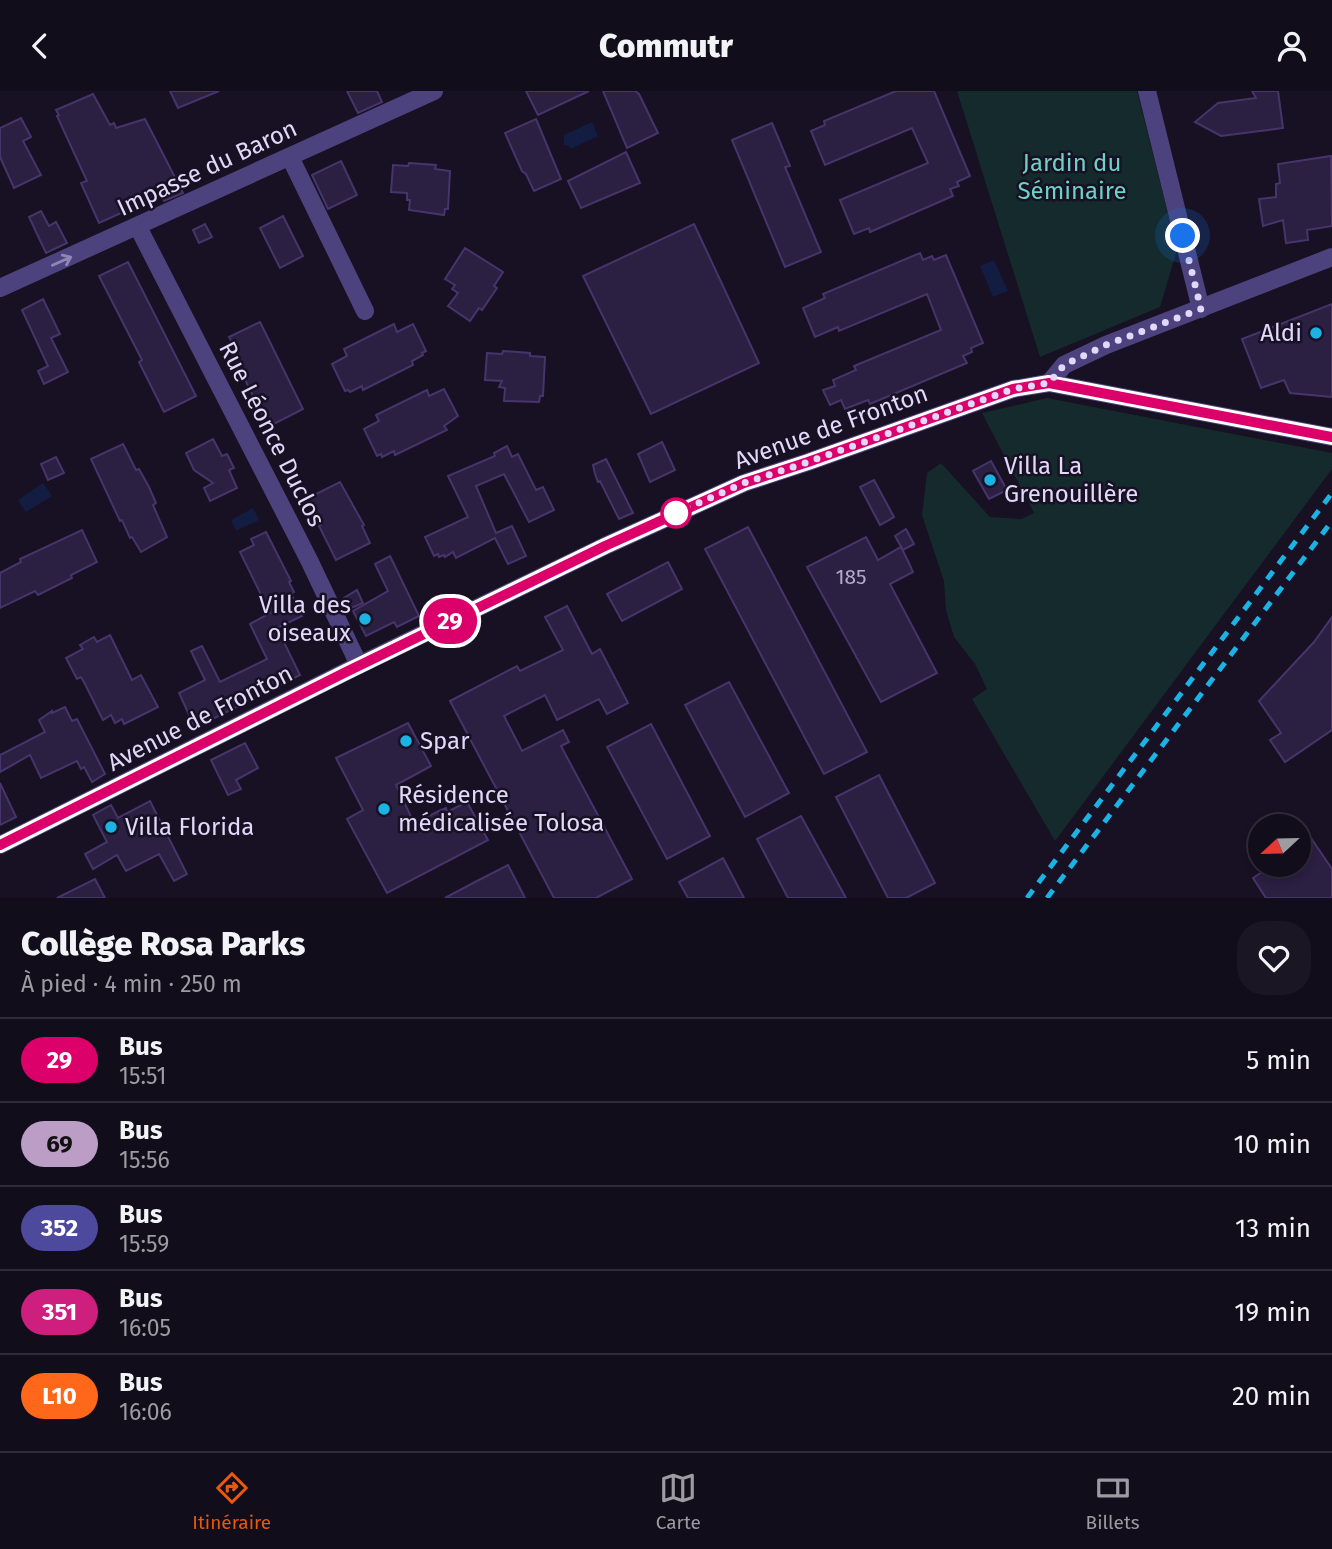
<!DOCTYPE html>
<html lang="fr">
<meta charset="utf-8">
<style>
body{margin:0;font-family:"Fira Sans",sans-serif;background:#1a1623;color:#f1f3f6;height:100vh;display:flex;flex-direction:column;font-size:26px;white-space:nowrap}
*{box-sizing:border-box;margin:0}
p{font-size:23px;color:#9c9ca2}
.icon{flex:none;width:38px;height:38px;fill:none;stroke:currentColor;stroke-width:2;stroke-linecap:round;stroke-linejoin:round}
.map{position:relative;height:807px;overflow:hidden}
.sheet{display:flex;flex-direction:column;background:#110d1a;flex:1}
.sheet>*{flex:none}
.badge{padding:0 14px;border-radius:23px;font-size:24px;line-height:46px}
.needle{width:46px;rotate:248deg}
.controls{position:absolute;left:1248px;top:723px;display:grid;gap:14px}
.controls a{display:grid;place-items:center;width:63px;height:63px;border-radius:50%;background:#110d1a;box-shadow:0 4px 10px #0003,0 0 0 2px #302d39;font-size:35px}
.you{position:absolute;width:35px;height:35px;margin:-18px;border:5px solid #fff;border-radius:50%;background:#1a73e8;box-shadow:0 0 0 10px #1a73e833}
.map>.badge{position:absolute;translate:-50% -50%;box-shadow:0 0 0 4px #fff}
.round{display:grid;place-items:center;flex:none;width:74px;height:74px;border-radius:28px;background:#1a1623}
.overview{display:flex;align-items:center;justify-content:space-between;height:119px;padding:0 21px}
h1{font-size:33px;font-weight:800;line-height:52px}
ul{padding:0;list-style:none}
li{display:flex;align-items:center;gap:21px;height:84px;padding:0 21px;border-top:2px solid #302d39}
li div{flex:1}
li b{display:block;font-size:26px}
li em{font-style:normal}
li .badge{min-width:77px;font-weight:700;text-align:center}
header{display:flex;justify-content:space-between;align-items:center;height:91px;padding:0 21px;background:#110d1a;font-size:32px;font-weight:800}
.menu{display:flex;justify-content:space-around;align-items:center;height:98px;border-top:2px solid #302d39;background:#110d1a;font-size:19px;color:#9c9ca2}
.menu a{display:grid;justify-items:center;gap:4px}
.menu .on{color:#ea580c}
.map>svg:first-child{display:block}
</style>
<header><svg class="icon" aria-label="back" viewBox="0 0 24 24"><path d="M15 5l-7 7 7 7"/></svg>Commutr<svg class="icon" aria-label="person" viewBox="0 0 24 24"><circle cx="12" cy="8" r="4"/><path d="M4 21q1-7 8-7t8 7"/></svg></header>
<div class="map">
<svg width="1332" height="807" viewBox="0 0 1332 807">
<rect width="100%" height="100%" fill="#171123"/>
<g fill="#152a2c">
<polygon points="957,0 1137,0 1177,159 1160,216 1040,266"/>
<polygon points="1047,307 1332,362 1332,378 1055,750 972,608 987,598 975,573 954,546 946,519 944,490 922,424 927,382 941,372 990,426 1021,428 1034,422 982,322"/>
</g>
<g fill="#121d41">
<polygon points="592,31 598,45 571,58 569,55 564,54 564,44"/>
<polygon points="994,169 1008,200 993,206 980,175"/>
<polygon points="43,392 52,405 26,421 18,409"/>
<polygon points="253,417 259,429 236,440 231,429"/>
</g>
<g fill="#2b1f42" stroke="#47346b" stroke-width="2">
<polygon points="170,0 219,0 178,17"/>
<polygon points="347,0 377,0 382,11 358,22"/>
<polygon points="526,0 589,0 538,24"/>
<polygon points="603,0 635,0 639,3 658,42 627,57"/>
<polygon points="896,0 934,0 970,85 957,91 959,95 950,98 953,105 870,141 869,137 854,143 840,109 928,72 912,37 825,74 811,40 825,34 824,30"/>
<polygon points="1252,0 1278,0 1283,37 1221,45 1195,31 1218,12 1256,7"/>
<polygon points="93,3 110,34 114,32 116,37 145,28 183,102 164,110 161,104 99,132 81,92 87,90 57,25 59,24 56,19"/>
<polygon points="21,27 31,46 23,50 41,84 14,97 0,66 0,37"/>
<polygon points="536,28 561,88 534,100 526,83 522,80 505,42"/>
<polygon points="772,32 790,75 785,76 821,161 785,176 732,49"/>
<polygon points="626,61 640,92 581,117 568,90"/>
<polygon points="1331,65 1332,135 1307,139 1308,149 1286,152 1283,129 1263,135 1259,108 1276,106 1276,93 1280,92 1278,73"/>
<polygon points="341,70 357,104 328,118 312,84"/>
<polygon points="409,72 436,74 435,78 450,80 448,118 445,118 444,124 409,119 410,109 407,109 407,102 391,101 393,74 408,75"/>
<polygon points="41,120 49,135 56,131 67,152 46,162 29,126"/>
<polygon points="283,125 303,165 280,177 260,137"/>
<polygon points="205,133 212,146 199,152 193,139"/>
<polygon points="694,133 759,272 651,323 583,185"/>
<polygon points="465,157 503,181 494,195 497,197 482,219 479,217 470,230 448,215 458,202 452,198 455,194 445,188"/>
<polygon points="920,162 923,169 932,165 934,169 946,164 983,252 971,257 972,261 963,265 967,272 870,313 868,309 845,318 841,309 830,314 823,299 835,295 833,289 856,279 854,275 941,239 927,203 839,240 838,236 815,246 803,217 825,207 823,203"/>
<polygon points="128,171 196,305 164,321 139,271 142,269 99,185"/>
<polygon points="43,208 60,243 51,247 68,281 44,293 38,280 48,275 22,219"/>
<polygon points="1332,213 1332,306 1290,302 1284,289 1261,297 1242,248"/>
<polygon points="260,231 303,318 268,336 232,262 237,260 229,246"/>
<polygon points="394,233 397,241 413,233 426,260 422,262 423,264 412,270 413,274 363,299 362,295 350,301 348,299 345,300 332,273 347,265 344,258"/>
<polygon points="503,260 530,262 530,265 545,266 543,305 540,305 539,311 504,310 505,297 499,296 502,290 485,289 487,262 502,263"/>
<polygon points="444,298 458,325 444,335 447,339 395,364 394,360 382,366 381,363 377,365 364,338 379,330 376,324 427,299 429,305"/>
<polygon points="213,348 222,365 227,363 234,377 229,379 237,397 210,410 204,397 213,392 194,379 186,362"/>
<polygon points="662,351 675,379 650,391 638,363"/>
<polygon points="123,353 136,379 139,378 149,396 156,412 153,414 167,446 141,461 132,446 130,447 122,429 120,430 91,368"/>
<polygon points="507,355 512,366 518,363 536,399 543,396 554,419 529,431 504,383 476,395 496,442 512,435 526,465 508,473 495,447 456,467 453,461 445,466 444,464 439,466 438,463 434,465 425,446 468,426 448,385 495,365 494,362"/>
<polygon points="56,366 64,382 48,389 41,373"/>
<polygon points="606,368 633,422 619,428 600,390 598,391 595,383 593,374"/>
<polygon points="991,370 1007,399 989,408 973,380"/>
<polygon points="874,389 894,426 880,434 860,396"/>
<polygon points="340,391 364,434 362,435 370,452 336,469 319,435 321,434 308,407"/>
<polygon points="748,436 867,661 824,683 705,458"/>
<polygon points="906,438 914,453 903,459 895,445"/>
<polygon points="82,439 97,471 71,484 72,487 38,504 35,500 0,517 0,482 21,471 20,468"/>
<polygon points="266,441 291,490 289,491 294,501 291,503 302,525 277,537 300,584 195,637 179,602 205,589 191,560 202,555 220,591 267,568 250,533 270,522 240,461 254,454 251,448"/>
<polygon points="866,446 878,469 901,456 908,470 913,481 890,493 937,582 881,611 807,476"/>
<polygon points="390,465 419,525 397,536 394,531 366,545 353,520 388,500 375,473"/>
<polygon points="668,471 682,498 622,530 607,503"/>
<polygon points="357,499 363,512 349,518 344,507"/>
<polygon points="567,515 592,563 600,558 628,612 607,623 599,608 557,629 545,604 504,625 522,660 563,639 569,651 561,655 632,788 596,807 554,807 450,610 517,575 520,580 563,559 545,526"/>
<polygon points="1332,526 1332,639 1285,671 1270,649 1281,642 1259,610 1314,551"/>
<polygon points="110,544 132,589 141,584 158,616 124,633 122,628 115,632 111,624 103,629 85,593 81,586 77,588 66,567 83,558 80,554 94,546 97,551"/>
<polygon points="729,591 789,702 745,726 685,614"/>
<polygon points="65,616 72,630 77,628 105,683 92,691 84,676 81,678 77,670 41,687 30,664 0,681 0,664 45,641 39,629 52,620 52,622"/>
<polygon points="408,632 431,675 396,694 414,732 439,720 446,717 447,721 467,711 488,749 387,802 347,728 363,719 336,667"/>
<polygon points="651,633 710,745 667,768 607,656"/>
<polygon points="245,652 258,677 236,689 241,698 228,704 211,669"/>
<polygon points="879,684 935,792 906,807 888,807 836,706"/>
<polygon points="0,692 16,726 0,734"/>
<polygon points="150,710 187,783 174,790 159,763 126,780 117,764 93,778 85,763 107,751 93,724 111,714 118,727"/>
<polygon points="801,725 846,807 788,807 757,748"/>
<polygon points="1311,747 1332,778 1332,807 1266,807 1253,787 1273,774 1298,774 1298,756"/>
<polygon points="723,767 744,807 688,807 679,791"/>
<polygon points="508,774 525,807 445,807 475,791"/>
<polygon points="95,788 105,807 57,807"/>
</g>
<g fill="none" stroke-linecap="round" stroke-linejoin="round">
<g stroke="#4c427d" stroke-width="18">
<polyline points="1147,0 1201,218"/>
<polyline points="290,66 365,220"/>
<polyline points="138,136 309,469 359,574"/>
<polyline points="0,197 434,0"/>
<polyline points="1049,292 1064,274 1106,254 1332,166"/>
<polyline points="0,754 359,574 605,455 744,392 808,371 1013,298 1049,292 1332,346"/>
</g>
<g stroke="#1bb3e3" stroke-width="5" stroke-dasharray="10 9" stroke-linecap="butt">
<polyline points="1027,807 1332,402"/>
<polyline points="1047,807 1332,430"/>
</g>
</g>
<defs><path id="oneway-shaft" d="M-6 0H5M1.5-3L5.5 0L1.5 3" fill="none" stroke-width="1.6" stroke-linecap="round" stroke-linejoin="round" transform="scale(1.75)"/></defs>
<use stroke="#8f86b5" href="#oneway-shaft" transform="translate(62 170) rotate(-24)"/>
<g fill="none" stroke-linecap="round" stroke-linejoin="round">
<g stroke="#fff" stroke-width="16">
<polyline id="line" points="0,754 346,581 605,455 744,392 808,371 1013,298 1049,292 1332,346"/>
</g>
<use href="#line" stroke="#dc006b" stroke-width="10"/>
<polyline stroke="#e1d8fa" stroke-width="7" stroke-dasharray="0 12.6" points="676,422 744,392 808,371 1013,298 1049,292 1064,274 1106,254 1201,218 1183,145"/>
</g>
<g fill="#1bb3e3" stroke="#171123" stroke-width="2.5">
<circle cx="1316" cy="242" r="7"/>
<circle cx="990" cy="389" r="7"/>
<circle cx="365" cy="528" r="7"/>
<circle cx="406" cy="650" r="7"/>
<circle cx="384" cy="718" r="7"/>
<circle cx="111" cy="736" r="7"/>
</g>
<circle fill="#fff" stroke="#dc006b" stroke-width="3.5" cx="676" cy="422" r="14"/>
<g text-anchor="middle" stroke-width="5" stroke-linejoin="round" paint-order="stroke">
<g font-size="21" fill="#b4aacc">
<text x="851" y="493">185</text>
</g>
<g font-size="24" fill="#6cd2c7" stroke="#171123">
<text x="1072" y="80">Jardin du<tspan x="1072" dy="28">Séminaire</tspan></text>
</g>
<g font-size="24" fill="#e1d8fa" stroke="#171123">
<text transform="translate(207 77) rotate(-25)" y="8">Impasse du Baron</text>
<text transform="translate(831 336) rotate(-20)" y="8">Avenue de Fronton</text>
<text transform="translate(272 343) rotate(63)" y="8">Rue Léonce Duclos</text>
<text transform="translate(200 627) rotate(-27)" y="8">Avenue de Fronton</text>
</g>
<g font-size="24" fill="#e1d8fa" stroke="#171123" text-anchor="start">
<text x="1302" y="250" text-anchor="end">Aldi</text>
<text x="1004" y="383">Villa La<tspan x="1004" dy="28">Grenouillère</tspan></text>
<text x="351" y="522" text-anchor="end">Villa des<tspan x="351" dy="28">oiseaux</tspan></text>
<text x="420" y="658">Spar</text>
<text x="398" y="712">Résidence<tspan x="398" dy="28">médicalisée Tolosa</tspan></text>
<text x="125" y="744">Villa Florida</text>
</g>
</g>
</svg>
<div class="controls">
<a><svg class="needle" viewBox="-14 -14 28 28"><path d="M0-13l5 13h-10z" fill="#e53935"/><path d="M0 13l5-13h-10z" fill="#9c9ca2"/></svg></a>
</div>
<div class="you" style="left:1183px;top:145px"></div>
<b class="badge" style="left:450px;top:530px;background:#dc006b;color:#fff">29</b>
</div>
<section class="sheet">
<div class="overview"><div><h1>Collège Rosa Parks</h1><p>À pied · 4 min · 250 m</p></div><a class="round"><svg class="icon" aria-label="heart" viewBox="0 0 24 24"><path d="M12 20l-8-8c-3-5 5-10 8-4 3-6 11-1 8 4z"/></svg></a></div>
<ul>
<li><span class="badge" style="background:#dc006b;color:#fff">29</span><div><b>Bus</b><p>15:51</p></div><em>5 min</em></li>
<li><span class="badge" style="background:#bb9dc6;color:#111">69</span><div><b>Bus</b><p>15:56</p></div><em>10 min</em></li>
<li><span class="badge" style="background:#4d499d;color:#fff">352</span><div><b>Bus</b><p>15:59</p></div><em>13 min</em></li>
<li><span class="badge" style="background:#ce1f7e;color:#fff">351</span><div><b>Bus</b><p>16:05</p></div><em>19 min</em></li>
<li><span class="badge" style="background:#ff671b;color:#fff">L10</span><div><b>Bus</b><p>16:06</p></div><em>20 min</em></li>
</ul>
</section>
<nav class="menu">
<a class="on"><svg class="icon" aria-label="directions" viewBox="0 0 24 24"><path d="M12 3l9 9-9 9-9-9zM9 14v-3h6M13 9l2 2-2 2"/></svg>Itinéraire</a>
<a><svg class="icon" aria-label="map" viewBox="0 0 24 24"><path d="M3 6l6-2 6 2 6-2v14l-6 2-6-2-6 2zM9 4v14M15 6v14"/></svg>Carte</a>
<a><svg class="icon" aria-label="tickets" viewBox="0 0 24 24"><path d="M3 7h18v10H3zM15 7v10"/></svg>Billets</a>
</nav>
